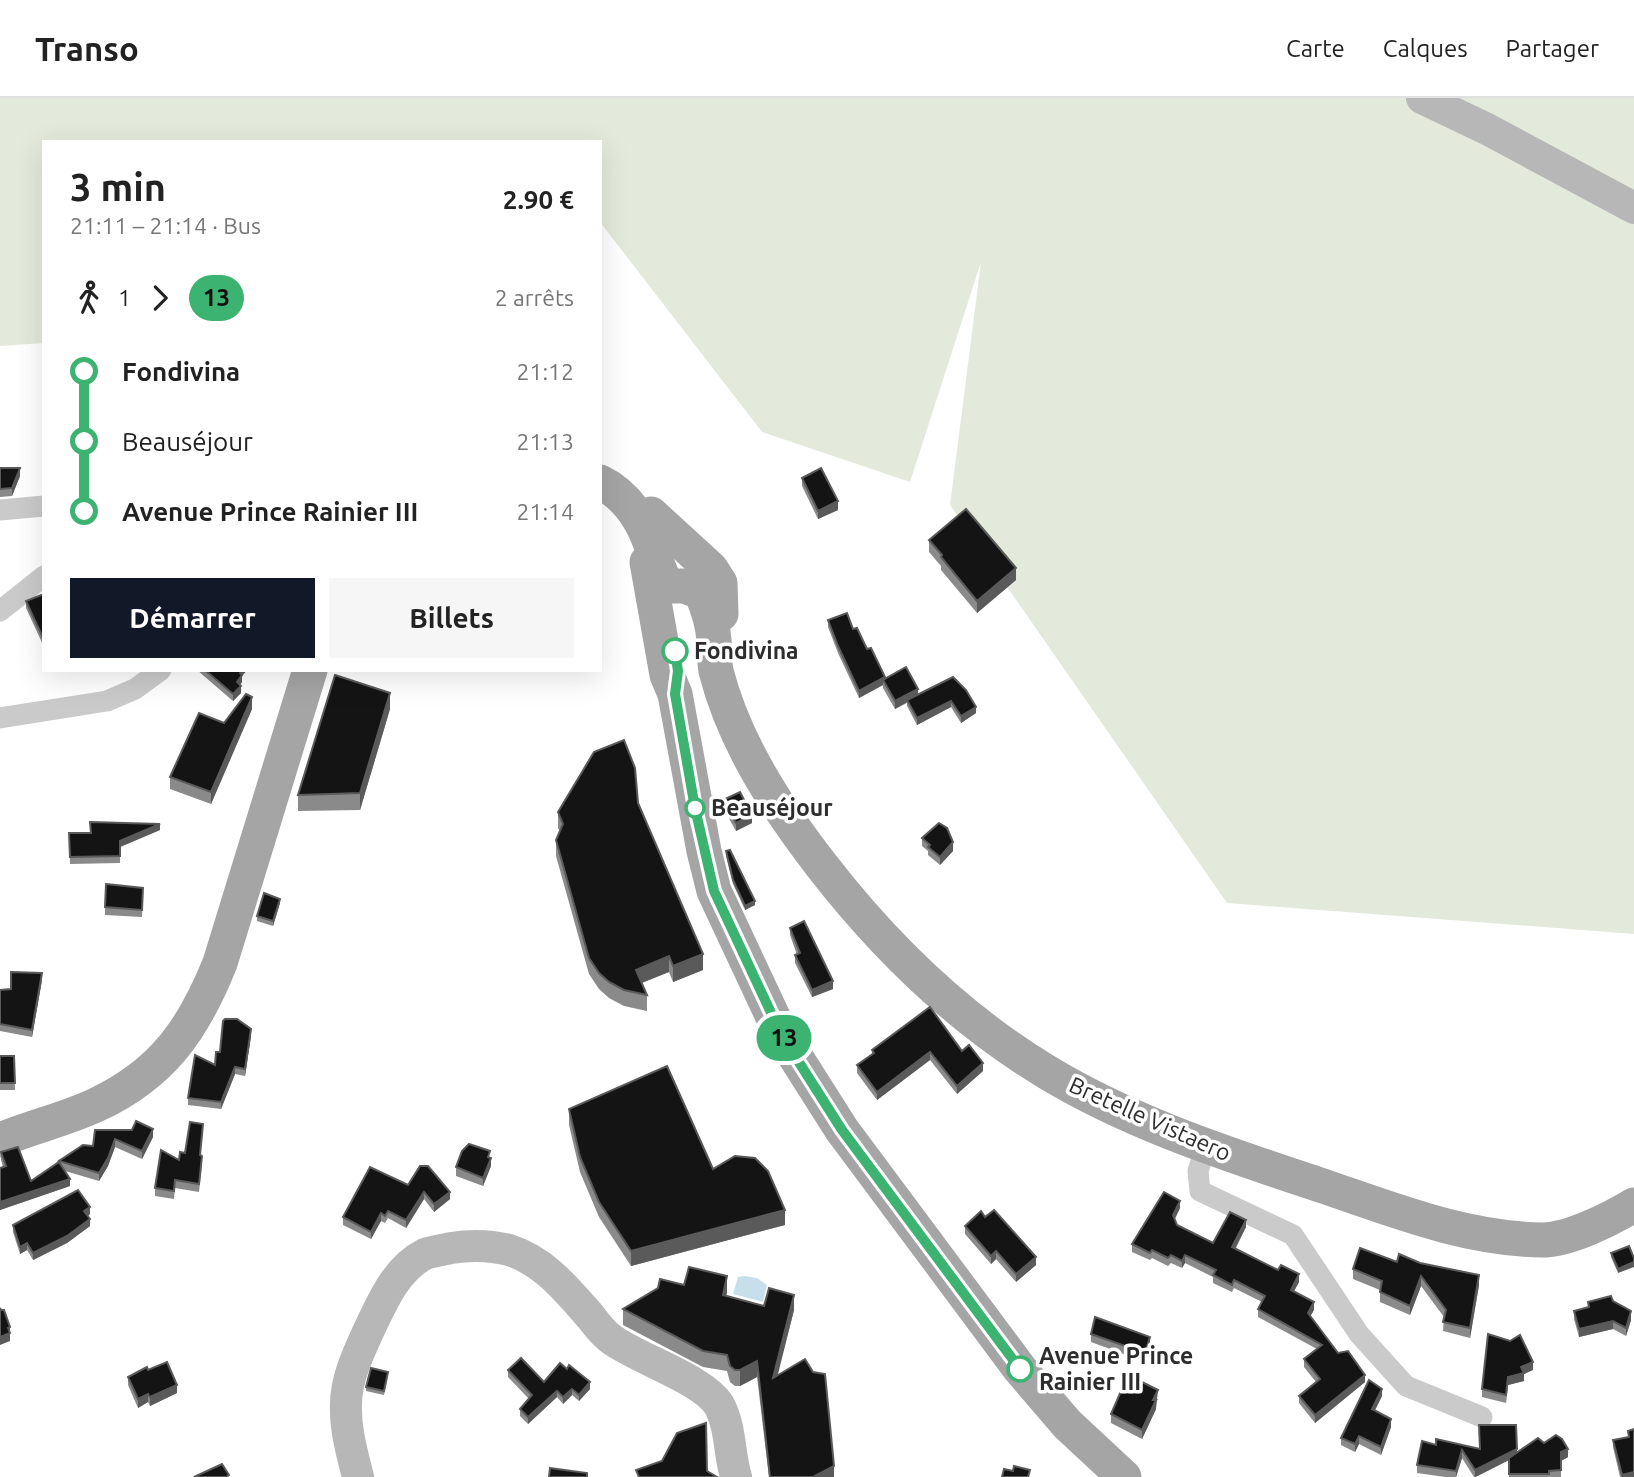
<!DOCTYPE html>
<html lang="fr">
<meta charset="utf-8">
<style>
body{margin:0;font-family:Ubuntu,sans-serif;background:#f6f6f6;color:#222;height:100vh;display:flex;flex-direction:column;font-size:26px;white-space:nowrap}
*{box-sizing:border-box;margin:0}
p{font-size:23px;color:#767676}
.icon{flex:none;width:38px;height:38px;fill:none;stroke:currentColor;stroke-width:2;stroke-linecap:round;stroke-linejoin:round}
.map{position:relative;flex:1;overflow:hidden}
.sheet{position:absolute;left:42px;top:42px;width:560px;height:532px;display:flex;flex-direction:column;background:#fff;border-radius:0px;box-shadow:0 7px 28px #0002}
.sheet>*{flex:none}
.badge{padding:0 14px;border-radius:23px;font-size:24px;line-height:46px}
.map>.badge{position:absolute;translate:-50% -50%;box-shadow:0 0 0 4px #fff}
.legs{display:flex;align-items:center;gap:10px;height:77px;padding:0 28px;font-size:23px}
.legs p{margin-inline-start:auto}
.headline{display:flex;align-items:center;justify-content:space-between;height:119px;padding:0 28px}
h1{font-size:38px;font-weight:600;line-height:52px}
.button{display:flex;gap:14px;margin-top:auto;padding:14px 28px}
.button a{flex:1;height:80px;border-radius:0px;background:#111827;color:#fff;font-size:28px;font-weight:600;line-height:80px;text-align:center}
.button a+a{background:#f6f6f6;color:#222}
ul{padding:0 28px;list-style:none}
li{display:flex;align-items:center;gap:24px;height:70px;font-size:26px}
li i{display:grid;place-items:center;width:10px;height:100%;margin:0 9px;background:currentColor}
li i::after{content:'';width:18px;height:18px;margin:-9px;border:5px solid;border-radius:50%;background:#fff}
li p{margin-inline-start:auto}
li:first-child i{background:linear-gradient(#0000 50%,currentColor 0)}
li:last-child i{background:linear-gradient(currentColor 50%,#0000 0)}
header{display:flex;align-items:center;gap:42px;box-sizing:border-box;height:98px;padding:0 35px;background:#fff;border-bottom:2px solid #e0e0e0}
header strong{font-size:33px}
nav{display:flex;gap:38px;margin-inline-start:auto;font-size:24px}
.map>svg:first-child{display:block}
</style>
<header>
<strong>Transo</strong>
<nav><a>Carte</a><a>Calques</a><a>Partager</a></nav>
</header>
<div class="map">
<svg width="1634" height="1379" viewBox="0 0 1634 1379">
<rect width="100%" height="100%" fill="#fff"/>
<polygon fill="#e4eadb" points="0,0 1634,0 1634,836 1227,805 950,407 981,164 910,384 762,334 600,124 600,44 44,44 44,245 0,248"/>
<polygon fill="#c7dfea" points="745,1178 757,1180 767,1187 763,1204 733,1196 738,1179"/>
<g fill="none" stroke-linecap="round" stroke-linejoin="round">
<g stroke="#cacaca" stroke-width="21">
<polyline points="0,412 44,408"/>
<polyline points="0,513 44,478"/>
<polyline points="0,620 107,603 135,591 161,572"/>
<polyline points="1206,1049 1198,1073 1200,1093 1293,1137 1359,1236 1406,1288 1482,1319"/>
</g>
<g stroke="#b7b7b7" stroke-width="32">
<polyline points="1422,0 1487,31 1634,110"/>
<path d="M 358,1379 C 352,1355 345,1331 346,1306 C 346,1282 357,1258 367,1236 C 381,1207 395,1171 425,1156 C 433,1153 443,1152 451,1150 C 470,1147 490,1147 509,1152 C 544,1163 566,1191 590,1218 C 596,1226 603,1235 611,1241 C 638,1261 703,1281 719,1307 C 731,1329 729,1356 736,1379"/>
</g>
<g stroke="#a5a5a5" stroke-width="35">
<path d="M 600,384 C 627,397 644,424 653,453 C 658,467 659,475 668,488 L 684,488 L 701,494 C 707,508 713,527 714,542 C 715,552 714,563 716,573 C 734,644 777,710 822,768 C 884,848 958,920 1045,973 C 1132,1026 1230,1057 1326,1089 C 1396,1113 1467,1141 1542,1142 C 1569,1142 1611,1121 1634,1107"/>
<polyline points="651,416 711,471 720,485 721,516"/>
<polyline points="647,464 667,577 675,596 704,753 714,793 781,936 842,1032 1020,1271 1067,1326 1124,1379"/>
<path d="M 0,1042 C 32,1029 66,1021 96,1007 C 163,976 194,930 220,865 L 310,572"/>
</g>
</g>
<g fill="#8a8a8a">
<polygon points="0,370 20,378 12,398 0,399"/>
<polygon points="802,380 838,412 818,421 802,388"/>
<polygon points="929,442 1016,482 977,515 941,472 941,468 929,454"/>
<polygon points="44,496 44,549 26,510 26,503"/>
<polygon points="828,522 853,531 885,581 918,597 953,579 976,615 961,625 951,609 917,627 907,608 907,605 895,611 883,590 883,587 859,600 838,555 828,529"/>
<polygon points="197,572 247,572 242,578 242,584 240,587 241,595 233,603"/>
<polygon points="252,611 211,706 170,691 170,679 224,625"/>
<polygon points="390,611 360,712 298,713 298,697"/>
<polygon points="723,702 752,725 736,733 723,710"/>
<polygon points="638,705 703,872 673,884 669,874 642,885 647,897 647,913 624,908 609,900 599,891 589,876 556,758 556,742 560,734 558,730 558,714"/>
<polygon points="160,732 120,749 120,765 70,766 69,735"/>
<polygon points="922,740 953,753 940,767 928,757 928,753 922,748"/>
<polygon points="726,753 755,807 745,812 733,786 726,758"/>
<polygon points="143,790 142,819 105,817 105,809"/>
<polygon points="280,805 273,828 257,823 257,818"/>
<polygon points="790,830 833,891 812,899 795,865 795,857 797,857 790,837"/>
<polygon points="42,882 32,939 0,933 0,892 11,891"/>
<polygon points="251,938 245,978 235,976 221,1011 188,1007 188,1000 215,967 220,954"/>
<polygon points="872,952 962,953 983,973 957,996 930,962 877,1002 857,975 857,967 872,956"/>
<polygon points="0,958 14,958 15,992 0,992"/>
<polygon points="569,1011 713,1071 785,1127 631,1168 599,1119 580,1074 569,1027"/>
<polygon points="95,1032 153,1039 142,1061 115,1049 108,1068 99,1083 65,1073 70,1088 0,1112 3,1069 1,1062 1,1054 31,1083 83,1047 93,1048"/>
<polygon points="203,1034 200,1057 202,1066 199,1094 175,1090 174,1101 155,1098 155,1090"/>
<polygon points="491,1068 483,1088 456,1078 456,1069"/>
<polygon points="408,1087 450,1101 434,1114 424,1101 406,1130 388,1120 385,1125 381,1123 371,1141 343,1127 343,1119"/>
<polygon points="1180,1110 1175,1121 1177,1127 1213,1145 1246,1129 1236,1150 1299,1184 1294,1193 1314,1212 1310,1218 1338,1255 1365,1284 1315,1325 1299,1305 1299,1298 1316,1284 1304,1269 1304,1261 1317,1251 1258,1219 1258,1211 1262,1204 1234,1190 1232,1194 1213,1185 1213,1179 1185,1165 1182,1170 1171,1165 1168,1168 1152,1160 1150,1162 1132,1154 1132,1146"/>
<polygon points="90,1116 88,1118 90,1128 67,1145 33,1162 27,1152 20,1156 13,1134 13,1127"/>
<polygon points="965,1128 1036,1167 1016,1184 996,1161 991,1166 965,1136"/>
<polygon points="1629,1148 1618,1175 1611,1159 1611,1155"/>
<polygon points="1397,1164 1479,1187 1470,1240 1443,1233 1444,1219 1421,1188 1410,1217 1380,1204 1380,1192 1353,1181 1353,1171"/>
<polygon points="727,1194 726,1198 764,1208 794,1212 777,1277 834,1379 769,1379 757,1279 740,1288 735,1288 730,1284 727,1273 703,1269 623,1227 623,1211"/>
<polygon points="1613,1203 1631,1222 1626,1238 1613,1231 1579,1239 1574,1221 1574,1213 1588,1209 1588,1204"/>
<polygon points="1091,1236 1150,1247 1145,1264 1091,1244"/>
<polygon points="148,1272 177,1295 150,1308 148,1304 138,1310 128,1287 128,1279"/>
<polygon points="508,1272 544,1284 590,1291 579,1303 572,1297 563,1306 557,1299 528,1326 520,1318 520,1311 529,1301 508,1279"/>
<polygon points="1533,1272 1524,1276 1524,1283 1508,1287 1506,1305 1482,1299 1482,1291"/>
<polygon points="388,1278 384,1297 366,1293 366,1289"/>
<polygon points="1382,1298 1375,1312 1391,1329 1381,1357 1359,1346 1355,1354 1341,1347 1341,1340"/>
<polygon points="1158,1301 1156,1305 1156,1311 1142,1341 1111,1325 1111,1316"/>
<polygon points="1634,1331 1634,1379 1620,1379 1613,1349 1613,1342 1628,1339 1628,1333"/>
<polygon points="1436,1347 1517,1355 1568,1359 1561,1363 1561,1379 1509,1379 1509,1362 1476,1379 1474,1379 1462,1360 1456,1379 1445,1379 1417,1375 1417,1367"/>
</g>
<g fill="#5a5a5a">
<polygon points="20,370 20,378 12,398 12,390"/>
<polygon points="838,403 838,412 818,421 818,413"/>
<polygon points="1016,470 1016,482 977,515 977,503"/>
<polygon points="242,572 247,572 242,578 242,584 237,590 237,584"/>
<polygon points="885,579 885,585 883,582 883,587 859,600 859,593"/>
<polygon points="241,588 241,595 233,603 233,596"/>
<polygon points="918,591 918,599 907,602 907,604 895,611 895,603"/>
<polygon points="390,595 390,611 360,712 360,695"/>
<polygon points="252,599 252,611 211,706 211,694"/>
<polygon points="951,603 951,609 917,627 917,620"/>
<polygon points="976,609 976,615 961,625 961,618"/>
<polygon points="752,717 752,725 736,733 736,725"/>
<polygon points="160,726 160,732 120,749 120,743"/>
<polygon points="953,744 953,753 940,767 940,759"/>
<polygon points="280,801 280,805 273,828 273,823"/>
<polygon points="755,803 755,807 745,812 745,808"/>
<polygon points="703,856 703,872 673,884 673,868"/>
<polygon points="669,858 669,874 636,887 636,872"/>
<polygon points="42,875 42,882 32,939 32,932"/>
<polygon points="833,883 833,891 812,899 812,892"/>
<polygon points="251,931 251,938 245,978 245,971"/>
<polygon points="930,954 930,962 877,1002 877,994"/>
<polygon points="983,965 983,973 957,996 957,988"/>
<polygon points="235,969 235,976 221,1011 221,1004"/>
<polygon points="153,1031 153,1039 142,1061 142,1053"/>
<polygon points="115,1041 115,1049 108,1068 99,1083 99,1075"/>
<polygon points="491,1060 491,1068 483,1088 483,1080"/>
<polygon points="70,1081 70,1088 0,1112 0,1104"/>
<polygon points="424,1094 424,1101 406,1130 406,1122"/>
<polygon points="450,1094 450,1101 434,1114 434,1106"/>
<polygon points="1180,1103 1180,1110 1173,1124 1173,1117"/>
<polygon points="90,1109 90,1116 84,1120 84,1113"/>
<polygon points="785,1112 785,1127 631,1168 631,1153"/>
<polygon points="381,1115 381,1123 371,1141 371,1134"/>
<polygon points="90,1121 90,1128 67,1145 33,1162 33,1155"/>
<polygon points="1246,1122 1246,1129 1232,1156 1232,1149"/>
<polygon points="27,1145 27,1152 20,1156 20,1149"/>
<polygon points="996,1153 996,1161 991,1166 991,1158"/>
<polygon points="1185,1157 1185,1165 1182,1170 1182,1163"/>
<polygon points="1036,1159 1036,1167 1016,1184 1016,1176"/>
<polygon points="1634,1164 1634,1169 1618,1175 1618,1171"/>
<polygon points="1299,1176 1299,1184 1291,1199 1291,1192"/>
<polygon points="1479,1177 1479,1187 1470,1240 1470,1230"/>
<polygon points="727,1178 727,1194 723,1213 723,1197"/>
<polygon points="1421,1178 1421,1188 1410,1217 1410,1208"/>
<polygon points="794,1197 794,1212 773,1296 773,1280"/>
<polygon points="1314,1204 1314,1212 1308,1222 1308,1215"/>
<polygon points="1631,1213 1631,1222 1626,1238 1626,1230"/>
<polygon points="1613,1223 1613,1231 1579,1239 1579,1231"/>
<polygon points="10,1229 10,1243 0,1247 0,1239 8,1230"/>
<polygon points="1150,1239 1150,1247 1145,1264 1145,1255"/>
<polygon points="757,1263 757,1279 740,1288 740,1272"/>
<polygon points="1533,1264 1533,1272 1524,1276 1524,1283 1508,1287 1506,1305 1508,1279 1521,1269"/>
<polygon points="1365,1277 1365,1284 1315,1325 1315,1317"/>
<polygon points="590,1284 590,1291 579,1303 579,1297"/>
<polygon points="177,1287 177,1295 150,1308 150,1299"/>
<polygon points="572,1291 572,1297 563,1306 563,1299"/>
<polygon points="1382,1291 1382,1298 1372,1318 1372,1311"/>
<polygon points="1158,1292 1156,1311 1142,1341 1142,1332"/>
<polygon points="557,1293 557,1299 528,1326 528,1319"/>
<polygon points="148,1296 148,1304 138,1310 138,1301"/>
<polygon points="1391,1321 1391,1329 1381,1357 1381,1349"/>
<polygon points="1359,1338 1359,1346 1355,1354 1355,1346"/>
<polygon points="1517,1351 1517,1358 1475,1379 1475,1372"/>
<polygon points="1568,1351 1568,1359 1561,1363 1561,1354"/>
<polygon points="1462,1352 1462,1360 1456,1379 1456,1373"/>
<polygon points="834,1368 834,1379 813,1379"/>
<polygon points="1634,1374 1634,1379 1622,1379 1622,1377"/>
</g>
<g fill="#141414" stroke="#5a5a5a" stroke-width="2">
<polygon points="0,370 20,370 12,390 0,391"/>
<polygon points="821,370 838,403 818,413 802,380"/>
<polygon points="966,411 1016,470 977,503 941,459 942,457 929,442"/>
<polygon points="44,496 44,542 26,503"/>
<polygon points="847,515 853,531 857,530 867,551 871,550 885,579 859,593 838,548 828,522"/>
<polygon points="906,569 918,591 895,603 883,582"/>
<polygon points="205,572 242,572 240,575 242,577 237,584 241,588 233,596"/>
<polygon points="335,577 390,595 360,695 298,697"/>
<polygon points="953,579 966,592 976,609 961,618 951,603 917,620 907,602"/>
<polygon points="246,596 252,599 211,694 170,679 199,615 224,625"/>
<polygon points="624,642 635,670 638,705 703,856 673,868 669,858 636,872 647,897 624,892 609,884 599,875 589,860 556,742 563,726 558,714 594,654"/>
<polygon points="740,694 752,717 736,725 723,702"/>
<polygon points="90,724 160,726 120,743 120,758 70,759 69,735 91,735"/>
<polygon points="939,725 947,730 953,744 940,759 928,749 930,747 922,740"/>
<polygon points="730,752 755,803 745,808 733,782 726,753"/>
<polygon points="106,786 143,790 142,812 105,809"/>
<polygon points="264,795 280,801 273,823 257,818"/>
<polygon points="804,823 833,883 812,892 795,857 800,855 790,830"/>
<polygon points="11,874 42,875 32,932 0,926 0,892 11,891"/>
<polygon points="930,909 962,953 969,947 983,965 957,988 930,954 877,994 857,967 874,955 872,952"/>
<polygon points="225,921 237,921 251,931 245,971 235,969 221,1004 188,1000 195,957 215,967 216,954 220,954 223,923"/>
<polygon points="0,958 14,958 15,985 0,985"/>
<polygon points="667,968 713,1071 735,1058 755,1060 768,1073 785,1112 631,1153 599,1104 580,1059 569,1011"/>
<polygon points="136,1023 153,1031 142,1053 115,1041 108,1060 99,1075 59,1063 83,1047 93,1048 95,1032 132,1032"/>
<polygon points="190,1024 203,1026 200,1057 202,1058 199,1086 175,1082 174,1093 155,1090 161,1052 179,1062 180,1054 185,1055"/>
<polygon points="469,1046 490,1053 488,1059 491,1060 483,1080 456,1069 462,1053"/>
<polygon points="18,1049 31,1083 59,1064 70,1081 0,1104 0,1070 6,1068 1,1054"/>
<polygon points="420,1068 428,1068 450,1094 434,1106 424,1094 406,1122 388,1113 385,1118 381,1115 371,1134 343,1119 370,1069 408,1087"/>
<polygon points="78,1092 90,1109 84,1113 90,1121 67,1138 33,1155 27,1145 20,1149 13,1127"/>
<polygon points="1164,1094 1180,1103 1173,1117 1177,1127 1213,1145 1230,1114 1246,1122 1232,1149 1278,1172 1281,1167 1299,1176 1291,1192 1314,1204 1308,1215 1338,1255 1348,1253 1365,1277 1315,1317 1299,1298 1320,1281 1304,1261 1322,1247 1258,1211 1265,1198 1234,1182 1232,1187 1213,1177 1216,1172 1185,1157 1182,1163 1171,1157 1168,1160 1152,1152 1150,1155 1132,1146"/>
<polygon points="994,1112 1036,1159 1016,1176 996,1153 991,1158 965,1128 981,1113 985,1119"/>
<polygon points="1629,1148 1634,1160 1634,1164 1618,1171 1611,1155"/>
<polygon points="1360,1150 1397,1164 1399,1156 1420,1165 1479,1177 1470,1230 1443,1224 1446,1212 1421,1178 1410,1208 1380,1194 1382,1183 1353,1171"/>
<polygon points="689,1169 727,1178 723,1197 764,1208 769,1190 794,1197 773,1280 805,1261 813,1274 825,1276 834,1368 813,1379 770,1379 757,1263 740,1272 735,1272 730,1268 727,1257 703,1253 623,1211 658,1190 660,1181 684,1187"/>
<polygon points="1611,1198 1613,1203 1631,1213 1626,1230 1613,1223 1579,1231 1574,1213 1589,1209 1588,1204"/>
<polygon points="0,1210 1,1212 4,1212 10,1229 8,1230 10,1235 0,1239"/>
<polygon points="1095,1219 1150,1239 1145,1255 1091,1236"/>
<polygon points="1488,1236 1510,1243 1520,1237 1533,1264 1521,1269 1524,1275 1508,1279 1506,1297 1482,1291"/>
<polygon points="521,1260 544,1284 560,1265 567,1271 569,1267 590,1284 579,1297 572,1291 563,1299 557,1293 528,1319 520,1311 532,1297 508,1272"/>
<polygon points="167,1264 177,1287 150,1299 148,1296 138,1301 128,1279 147,1269 148,1272"/>
<polygon points="371,1270 388,1274 384,1293 366,1289"/>
<polygon points="1128,1277 1158,1292 1153,1302 1156,1302 1142,1332 1111,1316"/>
<polygon points="1369,1282 1382,1291 1372,1311 1391,1321 1381,1349 1359,1338 1355,1346 1341,1340"/>
<polygon points="706,1325 707,1373 717,1379 639,1379 636,1372 662,1363 677,1335"/>
<polygon points="1479,1327 1516,1327 1517,1351 1475,1372 1462,1352 1456,1373 1417,1367 1422,1343 1436,1347 1436,1341 1480,1351"/>
<polygon points="1634,1331 1634,1374 1622,1377 1613,1342 1629,1339 1628,1333"/>
<polygon points="1556,1337 1562,1341 1568,1351 1561,1354 1561,1372 1549,1373 1549,1376 1509,1376 1509,1360 1538,1340 1544,1345"/>
<polygon points="222,1366 229,1377 226,1379 194,1379"/>
<polygon points="1014,1368 1030,1372 1028,1379 1002,1379 1004,1371 1013,1373"/>
<polygon points="550,1370 587,1375 587,1379 549,1379"/>
</g>
<g fill="none" stroke-linecap="round" stroke-linejoin="round">
<g stroke="#fff" stroke-width="16">
<polyline id="line-1" points="675,553 678,573 675,596 695,710 714,793 781,936 842,1032 1020,1271"/>
</g>
<use href="#line-1" stroke="#3cb371" stroke-width="10"/>
</g>
<g fill="#fff" stroke="#3cb371" stroke-width="3.5">
<circle cx="675" cy="553" r="12"/>
<circle cx="695" cy="710" r="9"/>
<circle cx="1020" cy="1271" r="12"/>
</g>
<g text-anchor="middle" stroke-width="7" stroke-linejoin="round" paint-order="stroke">
<g font-size="23" font-weight="bold" fill="#2d2d2d" stroke="#fff" text-anchor="start">
<text x="694" y="561">Fondivina</text>
<text x="711" y="718">Beauséjour</text>
<text x="1039" y="1266">Avenue Prince<tspan x="1039" dy="26">Rainier III</tspan></text>
</g>
<g font-size="23" fill="#2d2d2d" stroke="#fff">
<text transform="translate(1150 1021) rotate(24)" y="8">Bretelle Vistaero</text>
</g>
</g>
</svg>
<b class="badge" style="left:784px;top:940px;background:#3cb371;color:#111">13</b>
<section class="sheet">
<div class="headline"><div><h1>3 min</h1><p>21:11 – 21:14 · Bus</p></div><b>2.90 €</b></div>
<div class="legs"><svg class="icon" aria-label="walk" viewBox="0 0 24 24"><circle cx="13" cy="4" r="2"/><path d="M13 8l-2 6 4 7M11 14l-3 7M7 12l3-4h3l4 4"/></svg>1<svg class="icon" aria-label="forward" viewBox="0 0 24 24"><path d="M9 5l7 7-7 7"/></svg><b class="badge" style="background:#3cb371;color:#111">13</b><p>2 arrêts</p></div>
<ul>
<li><i style="color:#3cb371"></i><b>Fondivina</b><p>21:12</p></li>
<li><i style="color:#3cb371"></i><span>Beauséjour</span><p>21:13</p></li>
<li><i style="color:#3cb371"></i><b>Avenue Prince Rainier III</b><p>21:14</p></li>
</ul>
<div class="button"><a>Démarrer</a><a>Billets</a></div>
</section>
</div>
